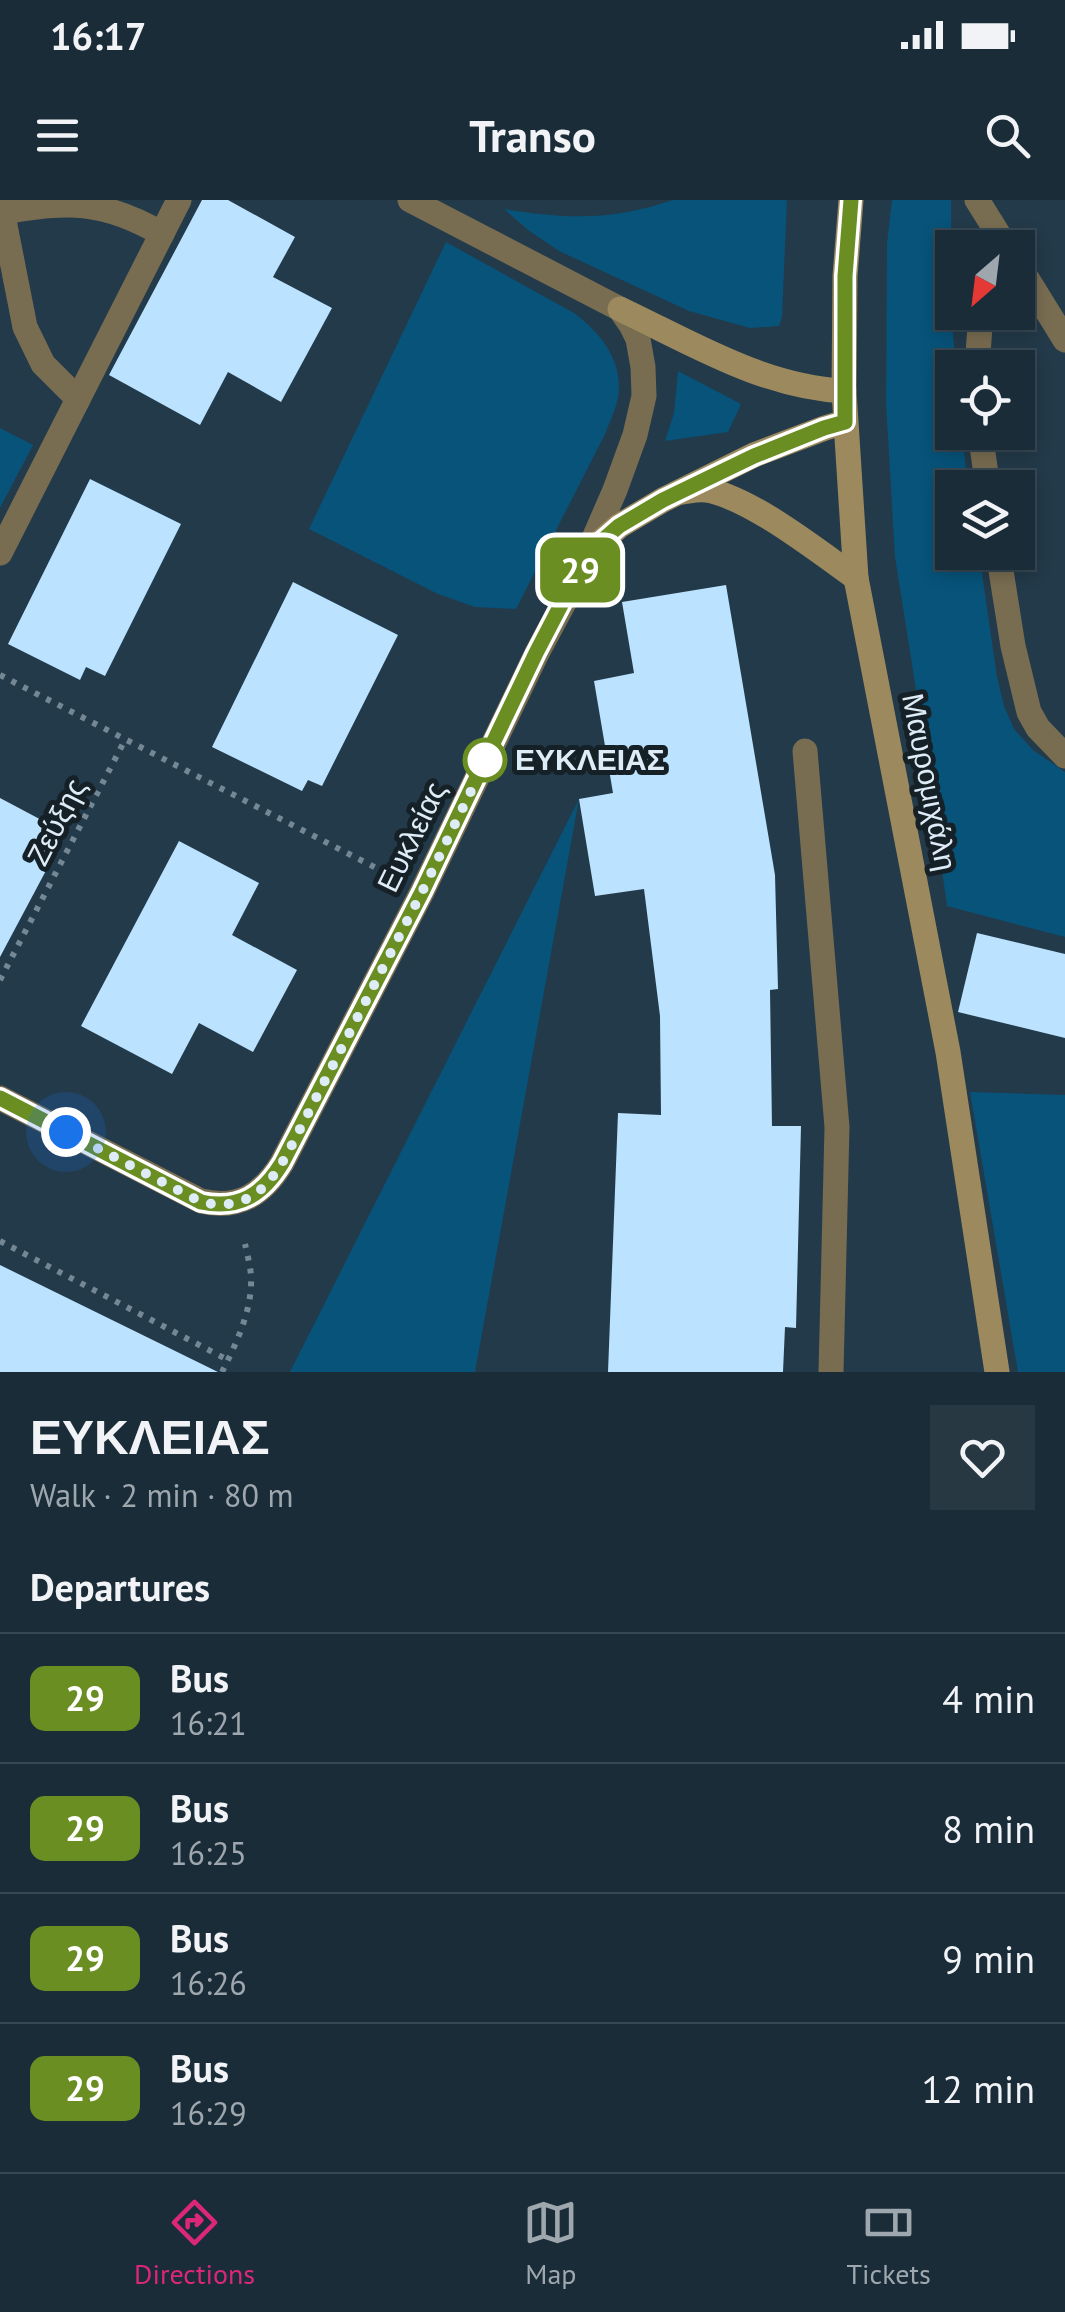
<!DOCTYPE html>
<meta charset="utf-8">
<style>
body{margin:0;font-family:"PT Sans",sans-serif;background:#273843;color:#f1f3f6;height:100vh;display:flex;flex-direction:column;font-size:38px;white-space:nowrap}
*{box-sizing:border-box;margin:0}
p{font-size:32px;color:#9fa7ae}
.icon{flex:none;width:55px;height:55px;fill:none;stroke:currentColor;stroke-width:2;stroke-linecap:round;stroke-linejoin:round}
.map{position:relative;height:1172px;overflow:hidden}
.details{display:flex;flex-direction:column;background:#1a2c38;flex:1}
.details>*{flex:none}
.badge{padding:0 20px;border-radius:15px;font-size:35px;line-height:65px}
.needle{width:65px;rotate:208deg}
.controls{position:absolute;left:935px;top:30px;display:grid;gap:20px}
.controls a{display:grid;place-items:center;width:100px;height:100px;border-radius:0px;background:#1a2c38;box-shadow:0 5px 15px #0003,0 0 0 2px #384853;font-size:50px}
.you{position:absolute;width:50px;height:50px;margin:-25px;border:8px solid #fff;border-radius:50%;background:#1a73e8;box-shadow:0 0 0 15px #1a73e833}
.map>.badge{position:absolute;translate:-50% -50%;box-shadow:0 0 0 5px #fff}
h2{padding:0 30px;font-size:38px;line-height:90px}
.round{display:grid;place-items:center;flex:none;width:105px;height:105px;border-radius:0px;background:#273843}
.headline{display:flex;align-items:center;justify-content:space-between;height:170px;padding:0 30px}
h1{font-size:48px;font-weight:600;line-height:75px}
ul{padding:0;list-style:none}
li{display:flex;align-items:center;gap:30px;height:130px;padding:0 30px;border-top:2px solid #384853}
li div{flex:1}
li b{display:block;font-size:38px}
li em{font-style:normal}
li .badge{min-width:110px;font-weight:700;text-align:center}
.status{display:flex;justify-content:space-between;align-items:center;height:70px;padding:0 50px;background:#1a2c38;direction:ltr}
.status svg{height:28px;fill:currentColor}
header{display:flex;justify-content:space-between;align-items:center;height:130px;padding:0 30px;background:#1a2c38;font-size:45px;font-weight:600}
.tab-bar{display:flex;justify-content:space-around;align-items:center;height:140px;border-top:2px solid #384853;background:#1a2c38;font-size:28px;color:#9fa7ae}
.tab-bar a{display:grid;justify-items:center;gap:5px}
.tab-bar .on{color:#db2777}
.map>svg:first-child{display:block}
</style>
<div class="status"><b>16:17</b><svg viewBox="0 0 49 12"><path d="M0 12V9h3v3zM5 12V6h3v6zM10 12V3h3v9zM15 12V0h3v12zM26 1h20v11H26zM47 4h2v5h-2z"/></svg></div>
<header><svg class="icon" aria-label="menu" viewBox="0 0 24 24"><path d="M4 6h16M4 12h16M4 18h16"/></svg>Transo<svg class="icon" aria-label="search" viewBox="0 0 24 24"><circle cx="10" cy="10" r="6"/><path d="M15 15l6 6"/></svg></header>
<div class="map">
<svg width="1065" height="1172" viewBox="0 0 1065 1172">
<rect width="100%" height="100%" fill="#233a4a"/>
<g fill="#07537a">
<path d="M 673,0 L 787,0 L 782,117 L 779,126 L 750,128 L 689,111 L 559,51 L 528,30 L 504,9 C 567,19 611,21 673,0 Z"/>
<polygon points="892,0 951,0 952,123 956,167 952,168 952,232 962,233 968,287 952,288 952,352 979,353 997,477 1004,506 1014,529 1033,550 1065,572 1065,737 947,706 924,540 895,357 886,203 887,44"/>
<path d="M 446,42 L 574,113 C 598,131 619,155 619,187 C 619,203 611,219 605,234 L 516,409 L 475,407 L 438,394 L 309,329 Z"/>
<polygon points="678,171 741,204 728,232 665,241 674,213"/>
<polygon points="0,228 33,245 0,308"/>
<polygon points="579,599 475,1172 290,1172"/>
<polygon points="970,892 1065,895 1065,1172 1018,1172"/>
</g>
<g fill="#bbe2fe">
<polygon points="202,0 228,0 295,37 273,77 332,108 281,202 228,172 200,225 109,175"/>
<polygon points="90,279 181,324 105,476 86,467 80,480 8,444"/>
<polygon points="293,382 398,435 322,586 308,580 302,591 212,547"/>
<polygon points="726,385 775,675 778,789 770,790 772,926 801,926 796,1128 785,1127 783,1172 608,1172 618,913 661,915 660,816 644,689 595,696 579,599 613,593 594,481 634,473 622,402"/>
<polygon points="0,598 66,633 0,757"/>
<polygon points="179,641 259,683 232,735 297,770 253,852 199,823 172,874 81,826"/>
<polygon points="977,733 1065,754 1065,838 958,812"/>
<polygon points="0,1065 218,1172 0,1172"/>
</g>
<g fill="none" stroke-linecap="round" stroke-linejoin="round">
<g stroke="#748795" stroke-width="6" stroke-dasharray="5 8" stroke-linecap="butt">
<polyline points="0,475 386,673"/>
<polyline points="0,780 126,538"/>
<polyline points="0,1041 228,1160"/>
<path d="M 222,1172 C 235,1146 250,1115 251,1085 C 252,1071 248,1058 245,1044"/>
</g>
<g stroke="#786c51" stroke-width="25">
<polyline points="0,0 25,127 43,164 78,199"/>
<polyline points="977,0 1007,48"/>
<path d="M 0,13 C 65,0 104,0 162,34"/>
<polyline points="1018,64 1065,140"/>
<polyline points="977,168 981,112"/>
<polyline points="980,232 988,288"/>
<polyline points="998,352 1013,446 1029,512 1038,528 1065,556"/>
<polyline points="0,353 179,0"/>
<polyline points="805,551 837,927 831,1172"/>
<path d="M 0,898 L 201,1001 C 239,1010 263,994 282,963 L 422,692 L 537,453 L 575,382 L 615,290 L 635,235 L 644,196 L 643,167 L 638,139 L 631,125 L 620,109 L 410,0"/>
</g>
<g stroke="#9c895d" stroke-width="25">
<polyline points="851,0 845,76 844,191 856,378 948,852 997,1172"/>
<path d="M 620,109 C 692,143 763,187 844,191"/>
<path d="M 682,292 C 690,291 698,289 706,290 C 750,297 819,352 856,378"/>
<polyline points="588,353 619,326 663,300 754,255 825,228 845,222"/>
</g>
</g>
<g fill="none" stroke-linecap="round" stroke-linejoin="round">
<g stroke="#fff" stroke-width="22">
<path id="line" d="M 0,898 L 201,1002 C 240,1010 263,994 282,963 L 422,692 L 536,453 L 588,353 L 619,326 L 663,300 L 754,256 L 824,228 L 845,222 L 845,76 L 851,0"/>
</g>
<use href="#line" stroke="#6b8e23" stroke-width="15"/>
<path stroke="#deecf7" stroke-width="10" stroke-dasharray="0 18" d="M 66,932 L 201,1002 C 259,1015 278,972 300,929 L 422,692 L 488,556 L 485,560"/>
</g>
<circle fill="#fff" stroke="#6b8e23" stroke-width="5" cx="485" cy="560" r="20"/>
<g text-anchor="middle" stroke-width="10" stroke-linejoin="round" paint-order="stroke">
<g font-size="30" font-weight="bold" fill="#deecf7" stroke="#162027" text-anchor="start">
<text x="515" y="570">ΕΥΚΛΕΙΑΣ</text>
</g>
<g font-size="30" fill="#deecf7" stroke="#162027">
<text transform="translate(929 582) rotate(79)" y="10">Μαυρομιχάλη</text>
<text transform="translate(57 622) rotate(-63)" y="10">Ζεύξης</text>
<text transform="translate(412 637) rotate(-64)" y="10">Ευκλείας</text>
</g>
</g>
</svg>
<div class="controls">
<a><svg class="needle" viewBox="-14 -14 28 28"><path d="M0-13l5 13h-10z" fill="#e53935"/><path d="M0 13l5-13h-10z" fill="#9fa7ae"/></svg></a>
<a><svg class="icon" aria-label="locate" viewBox="0 0 24 24"><circle cx="12" cy="12" r="6"/><path d="M12 2v4M12 18v4M2 12h4M18 12h4"/></svg></a>
<a><svg class="icon" aria-label="layers" viewBox="0 0 24 24"><path d="M12 4l9 5-9 5-9-5zM3 14l9 5 9-5"/></svg></a>
</div>
<div class="you" style="left:66px;top:932px"></div>
<b class="badge" style="left:580px;top:370px;background:#6b8e23;color:#fff">29</b>
</div>
<section class="details">
<div class="headline"><div><h1>ΕΥΚΛΕΙΑΣ</h1><p>Walk · 2 min · 80 m</p></div><a class="round"><svg class="icon" aria-label="heart" viewBox="0 0 24 24"><path d="M12 20l-8-8c-3-5 5-10 8-4 3-6 11-1 8 4z"/></svg></a></div>
<h2>Departures</h2>
<ul>
<li><span class="badge" style="background:#6b8e23;color:#fff">29</span><div><b>Bus</b><p>16:21</p></div><em>4 min</em></li>
<li><span class="badge" style="background:#6b8e23;color:#fff">29</span><div><b>Bus</b><p>16:25</p></div><em>8 min</em></li>
<li><span class="badge" style="background:#6b8e23;color:#fff">29</span><div><b>Bus</b><p>16:26</p></div><em>9 min</em></li>
<li><span class="badge" style="background:#6b8e23;color:#fff">29</span><div><b>Bus</b><p>16:29</p></div><em>12 min</em></li>
</ul>
</section>
<nav class="tab-bar">
<a class="on"><svg class="icon" aria-label="directions" viewBox="0 0 24 24"><path d="M12 3l9 9-9 9-9-9zM9 14v-3h6M13 9l2 2-2 2"/></svg>Directions</a>
<a><svg class="icon" aria-label="map" viewBox="0 0 24 24"><path d="M3 6l6-2 6 2 6-2v14l-6 2-6-2-6 2zM9 4v14M15 6v14"/></svg>Map</a>
<a><svg class="icon" aria-label="tickets" viewBox="0 0 24 24"><path d="M3 7h18v10H3zM15 7v10"/></svg>Tickets</a>
</nav>
